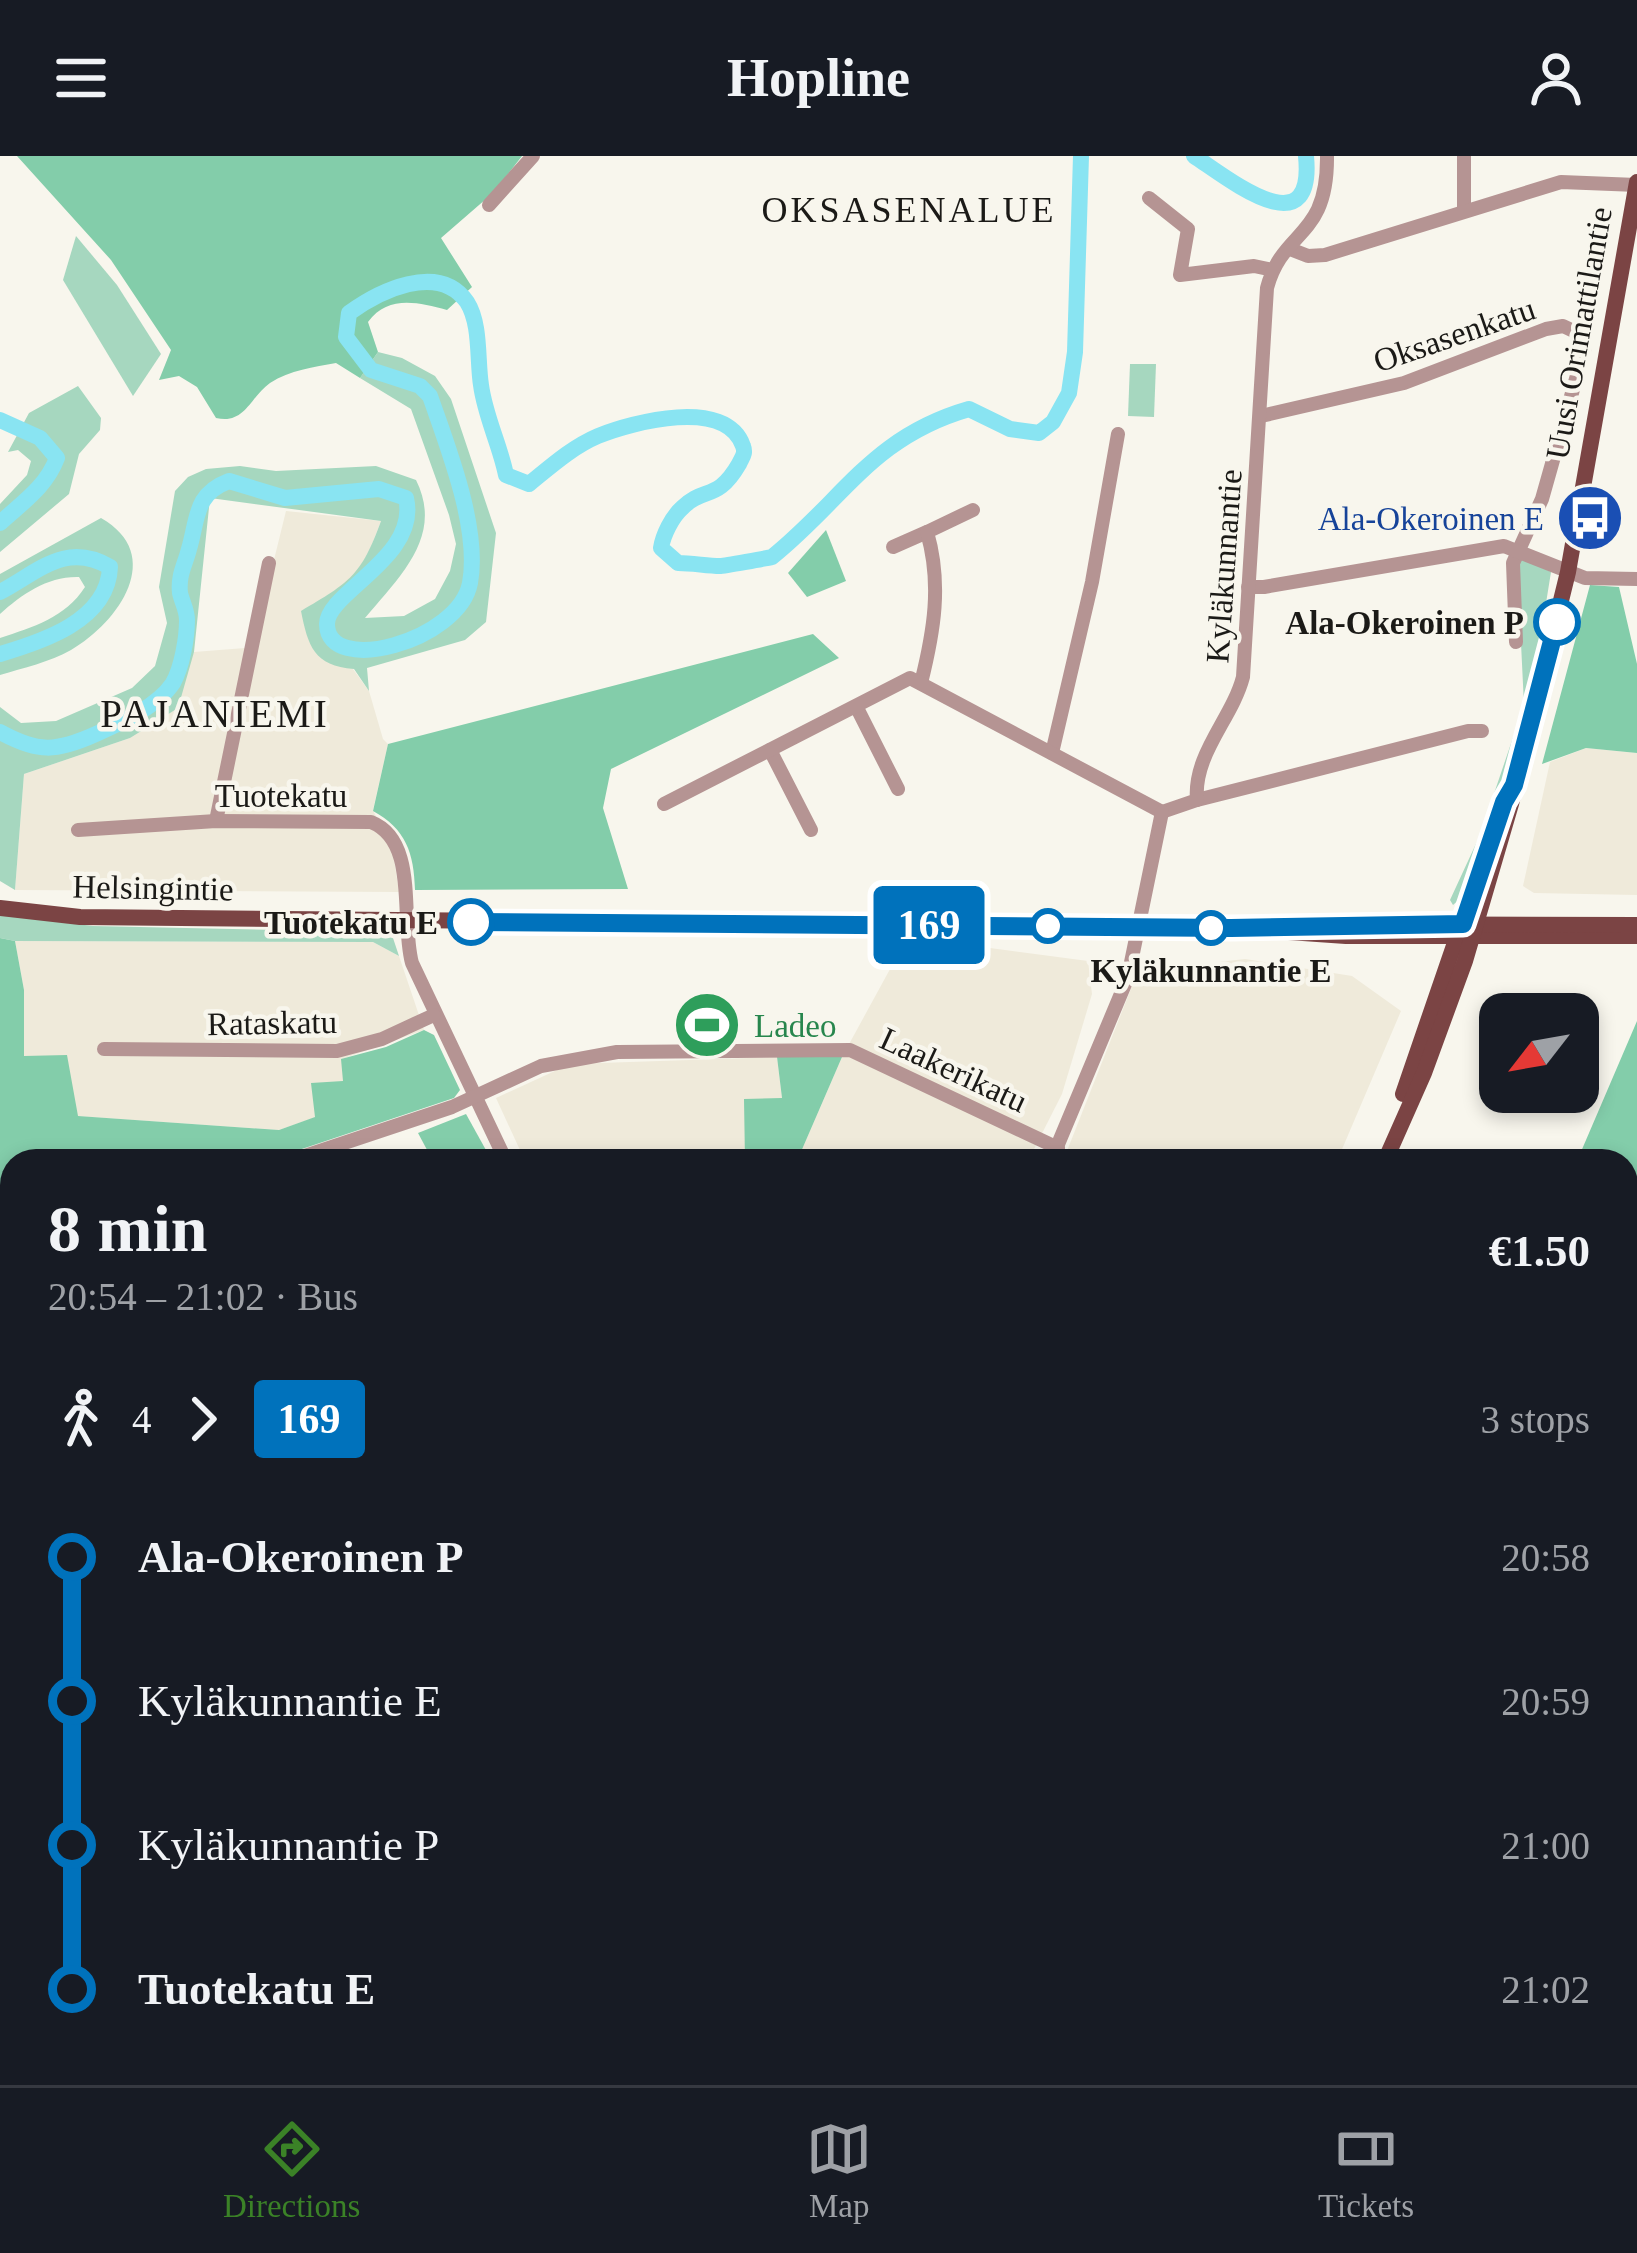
<!DOCTYPE html>
<meta charset="utf-8">
<style>
body{margin:0;font-family:"Times New Roman",serif;background:#20242c;color:#f1f3f6;height:100vh;display:flex;flex-direction:column;font-size:45px;white-space:nowrap}
*{box-sizing:border-box;margin:0}
p{font-size:39px;color:#9ea1a6}
.icon{flex:none;width:66px;height:66px;fill:none;stroke:currentColor;stroke-width:2;stroke-linecap:round;stroke-linejoin:round}
.map{position:relative;flex:1;overflow:hidden}
.sheet{position:absolute;left:0px;top:993px;width:1638px;height:936px;display:flex;flex-direction:column;background:#171b24;border-radius:36px 36px 0 0;box-shadow:0 6px 18px #0003}
.sheet>*{flex:none}
.badge{padding:0 24px;border-radius:9px;font-size:42px;line-height:78px}
.needle{width:78px;rotate:239deg}
.tools{position:absolute;left:1479px;top:837px;display:grid;gap:24px}
.tools a{display:grid;place-items:center;width:120px;height:120px;border-radius:24px;background:#171b24;box-shadow:0 6px 18px #0003;font-size:60px}
.map>.badge{position:absolute;translate:-50% -50%;box-shadow:0 0 0 6px #fff}
.legs{display:flex;align-items:center;gap:18px;height:132px;padding:0 48px;font-size:39px}
.legs p{margin-inline-start:auto}
.overview{display:flex;align-items:center;justify-content:space-between;height:204px;padding:0 48px}
h1{font-size:66px;font-weight:800;line-height:90px}
ul{padding:0 48px;list-style:none}
li{display:flex;align-items:center;gap:42px;height:144px;font-size:45px}
li i{display:grid;place-items:center;width:18px;height:100%;margin:0 15px;background:currentColor}
li i::after{content:'';width:30px;height:30px;margin:-15px;border:9px solid;border-radius:50%;background:#171b24}
li p{margin-inline-start:auto}
li:first-child i{background:linear-gradient(#0000 50%,currentColor 0)}
li:last-child i{background:linear-gradient(currentColor 50%,#0000 0)}
header{display:flex;justify-content:space-between;align-items:center;height:156px;padding:0 48px;background:#171b24;font-size:54px;font-weight:800}
.menu{display:flex;justify-content:space-around;align-items:center;height:168px;border-top:3px solid #363941;background:#171b24;font-size:33px;color:#9ea1a6}
.menu a{display:grid;justify-items:center;gap:6px}
.menu .current{color:#3b8227}
.map>svg:first-child{display:block}
</style>
<header><svg class="icon" aria-label="menu" viewBox="0 0 24 24"><path d="M4 6h16M4 12h16M4 18h16"/></svg>Hopline<svg class="icon" aria-label="person" viewBox="0 0 24 24"><circle cx="12" cy="8" r="4"/><path d="M4 21q1-7 8-7t8 7"/></svg></header>
<div class="map">
<svg width="1637" height="1929" viewBox="0 0 1637 1929">
<rect width="100%" height="100%" fill="#f8f6ed"/>
<g fill="#efeada">
<polygon points="286,355 381,365 369,396 351,426 353,513 369,535 383,583 388,588 373,654 393,696 399,736 15,734 24,618 130,582 187,514 194,496 245,492 272,412"/>
<polygon points="1586,592 1637,597 1637,739 1534,737 1523,730 1550,606"/>
<polygon points="15,785 373,786 399,800 424,874 342,903 344,926 316,961 279,974 77,960 23,900 24,834"/>
<polygon points="975,790 1088,805 1092,838 1062,938 1028,1005 797,1005 842,901 901,793"/>
<polygon points="1245,803 1352,820 1401,855 1337,1005 1063,1005 1138,815"/>
<polygon points="777,901 782,942 745,1005 525,1005 496,942 570,908"/>
</g>
<g fill="#a6d7bf">
<polygon points="76,80 117,129 161,198 133,240 63,124"/>
<path d="M 378,196 L 402,202 L 435,220 L 451,243 L 496,377 L 486,466 L 465,484 L 367,512 L 369,535 L 354,513 C 314,510 308,490 301,455 C 350,426 361,420 381,365 L 210,342 L 194,496 L 178,552 L 130,582 L 24,618 L 15,734 L 0,725 L 0,551 L 21,567 L 56,565 L 132,532 L 155,510 L 167,467 L 159,431 L 175,335 L 188,321 L 206,313 L 240,310 L 276,315 L 376,310 L 416,324 C 444,380 400,420 365,462 L 404,460 L 435,443 L 450,415 L 456,388 L 449,359 L 411,253 L 360,222 Z"/>
<polygon points="1130,208 1156,208 1154,261 1128,260"/>
<polygon points="78,230 101,262 100,274 79,298 69,338 0,396 0,348 27,319 31,305 18,294 8,296 29,257"/>
<path d="M 101,362 C 166,399 119,466 71,494 C 50,506 23,512 0,519 L 0,482 C 33,471 65,462 85,431 L 79,421 C 48,420 22,438 0,458 L 0,418 Z"/>
<polygon points="1524,401 1551,416 1534,522 1504,629 1470,726 1464,739 1453,749 1450,744 1480,679 1524,549 1517,405"/>
<polygon points="0,759 93,770 376,776 393,782 399,800 373,786 15,785 0,782"/>
<polygon points="0,1047 12,1077 12,1168 0,1135"/>
<polygon points="0,1251 12,1275 12,1427 0,1414"/>
<polygon points="313,1917 437,1917 445,1929 318,1929"/>
<polygon points="575,1917 673,1920 685,1929 592,1929"/>
<polygon points="914,1917 1044,1917 1040,1929 927,1929"/>
</g>
<g fill="#83cdaa">
<path d="M 17,0 L 522,0 L 494,36 L 441,82 L 472,131 L 447,154 C 417,146 388,139 368,166 L 378,196 L 360,222 L 336,207 C 314,211 290,214 270,227 C 250,241 245,269 216,262 L 197,231 L 179,220 L 159,224 L 171,194 L 111,104 Z"/>
<polygon points="826,374 846,425 807,441 788,417"/>
<polygon points="1590,429 1619,431 1637,508 1637,597 1586,592 1542,608"/>
<path d="M 813,478 L 839,502 L 611,613 L 603,652 L 628,733 L 415,734 C 414,697 406,673 373,655 L 388,588 Z"/>
<polygon points="0,782 15,785 24,834 24,900 67,899 78,960 279,974 315,961 311,927 343,925 341,903 386,891 424,874 434,879 460,934 454,942 266,1005 12,1005 12,1033 0,1030"/>
<polygon points="1637,865 1637,1332 1626,1340 1626,1005 1577,1005"/>
<polygon points="777,901 842,901 797,1005 745,1005 744,943 782,942"/>
<polygon points="466,958 492,1005 433,1005 418,977"/>
<polygon points="0,1488 12,1502 12,1598 0,1600 0,1549 7,1545 0,1534"/>
<polygon points="1044,1917 1239,1917 1236,1929 1040,1929"/>
</g>
<g fill="none" stroke-linecap="round" stroke-linejoin="round">
<g stroke="#89e4f2" stroke-width="16">
<path d="M 1194,0 C 1229,23 1315,93 1306,0"/>
<path d="M 0,264 L 40,282 L 57,302 C 46,331 23,346 0,367"/>
<path d="M 0,436 C 38,416 66,385 110,411 C 108,465 41,486 0,498"/>
<path d="M 0,576 C 38,597 56,596 96,578 C 121,567 158,550 173,527 C 182,511 187,482 187,464 C 187,454 182,446 180,437 C 178,419 185,409 189,393 C 198,363 194,338 229,325 L 285,342 L 379,333 L 406,342 C 420,401 327,436 327,468 C 327,521 459,485 470,427 C 480,372 448,292 430,240 L 420,230 L 371,214 L 346,181 L 349,157 C 378,136 438,105 467,146 C 481,168 477,204 481,229 C 485,260 500,289 506,319 L 529,328 C 550,311 572,291 598,280 C 633,266 726,241 743,290 C 746,298 742,301 739,308 C 717,346 704,330 682,352 C 672,361 663,379 661,392 L 678,407 C 693,407 707,410 720,410 C 724,410 768,402 772,401 C 844,343 872,281 969,253 L 1010,273 L 1039,277 L 1053,266 L 1069,237 L 1075,196 L 1081,0"/>
<polyline points="0,1039 12,1043"/>
<polyline points="683,1917 699,1929"/>
</g>
<g stroke="#b59493" stroke-width="14">
<polyline points="1149,42 1188,73 1180,119 1254,110 1273,114"/>
<polyline points="489,49 533,0"/>
<polyline points="1464,55 1464,0"/>
<polyline points="1290,93 1308,100 1325,99 1561,26 1637,29"/>
<polyline points="1261,260 1404,227 1546,173 1563,170 1582,179 1585,191 1542,343 1513,407 1516,486"/>
<polyline points="893,391 927,376"/>
<polyline points="1248,431 1264,431 1504,390 1585,422 1637,423"/>
<path d="M 921,527 C 934,475 942,428 927,376 L 973,354"/>
<polyline points="857,552 898,633"/>
<polyline points="770,594 811,674"/>
<polyline points="1052,597 1092,426 1118,278"/>
<polyline points="1197,644 1468,575 1482,575"/>
<polyline points="664,648 910,522 1162,656"/>
<path d="M 1162,656 L 1197,644 C 1193,598 1232,563 1243,521 L 1267,132 C 1283,72 1328,84 1327,0"/>
<polyline points="216,665 269,407"/>
<path d="M 78,674 L 216,665 L 371,666 C 419,685 400,763 412,807 L 506,1005"/>
<polyline points="104,893 337,895 382,883 434,859"/>
<polyline points="290,1005 452,951 541,910 617,896 850,894 1058,992"/>
<polyline points="1051,1005 1128,821 1162,656"/>
<polyline points="0,1458 12,1473"/>
<polyline points="0,1675 12,1675"/>
<polyline points="0,1827 12,1832"/>
<polyline points="222,1917 230,1929"/>
<polyline points="97,1929 116,1917"/>
</g>
<g stroke="#7b4444" stroke-width="16">
<polyline points="0,752 80,761 1231,772 1346,780 1637,780"/>
<polyline points="1315,768 1637,769"/>
<polyline points="1403,938 1494,673"/>
<polyline points="1385,1005 1424,917 1465,805 1511,648 1568,416 1637,26"/>
<polyline points="782,1929 794,1917"/>
<polyline points="799,1929 811,1917"/>
</g>
<g stroke="#642729" stroke-width="18">
<polyline points="0,1156 12,1188"/>
<polyline points="0,1216 12,1243"/>
<polyline points="444,1917 452,1929"/>
<polyline points="510,1917 525,1929"/>
<polyline points="554,1917 573,1929"/>
<polyline points="879,1917 892,1929"/>
<polyline points="899,1917 913,1929"/>
</g>
</g>
<g fill="none" stroke-linecap="round" stroke-linejoin="round">
<g stroke="#fff" stroke-width="27">
<polyline id="line-1" points="471,766 1231,772 1463,768 1504,646 1514,629 1557,466"/>
</g>
<use href="#line-1" stroke="#0072bc" stroke-width="18"/>
</g>
<defs>
<g id="bus-disc" transform="scale(3.45)"><circle r="9.5" fill="#1a4fb4" stroke="#f8f6ed"/><path d="M-5-6H5V4H4V6H2V4H-2V6H-4V4H-5ZM-3.5-4V0h7V-4ZM-3.5 1.2v1.5H-2V1.2ZM2 1.2v1.5H3.5V1.2Z" fill="#fff"/></g>
<g id="stadium-disc" transform="scale(3.45)"><circle r="9.5" fill="#2e9e5b" stroke="#f8f6ed"/><path d="M0-5a6.5 5 0 1 0 0 10a6.5 5 0 1 0 0-10ZM-3.5-1.8h7v3.6h-7Z" fill="#fff"/></g>
</defs>
<g fill-rule="evenodd">
<use href="#bus-disc" x="1590" y="362"/>
<use href="#stadium-disc" x="707" y="869"/>
</g>
<g fill="#fff" stroke="#0072bc" stroke-width="6">
<circle cx="1557" cy="466" r="21"/>
<circle cx="471" cy="766" r="21"/>
<circle cx="1048" cy="770" r="15"/>
<circle cx="1211" cy="772" r="15"/>
</g>
<g text-anchor="middle" stroke-width="9" stroke-linejoin="round" paint-order="stroke">
<g font-size="33" fill="#1b1a17" stroke="#f8f6ed">
<text transform="translate(1578 177) rotate(-80)" y="12">Uusi Orimattilantie</text>
<text transform="translate(1454 178) rotate(-19)" y="12">Oksasenkatu</text>
<text transform="translate(1223 410) rotate(-86)" y="12">Kyläkunnantie</text>
<text x="281" y="651">Tuotekatu</text>
<text transform="translate(153 731) rotate(1)" y="12">Helsingintie</text>
<text transform="translate(272 866) rotate(-1)" y="12">Rataskatu</text>
<text transform="translate(954 913) rotate(25)" y="12">Laakerikatu</text>
</g>
<g font-size="33" fill="#164399" stroke="#f8f6ed" text-anchor="end">
<text x="1544" y="374">Ala-Okeroinen E</text>
</g>
<g font-size="33" font-weight="bold" fill="#1b1a17" stroke="#f8f6ed" text-anchor="end">
<text x="1524" y="478">Ala-Okeroinen P</text>
<text x="438" y="778">Tuotekatu E</text>
<text x="1211" y="826" text-anchor="middle">Kyläkunnantie E</text>
</g>
<g font-size="33" fill="#27864d" stroke="#f8f6ed" text-anchor="start">
<text x="754" y="881">Ladeo</text>
</g>
<g font-size="36" letter-spacing="3" fill="#1b1a17" stroke="#f8f6ed">
<text x="909" y="66">OKSASENALUE</text>
</g>
<g font-size="39" letter-spacing="3" fill="#1b1a17" stroke="#f8f6ed">
<text x="215" y="571">PAJANIEMI</text>
</g>
</g>
</svg>
<div class="tools">
<a><svg class="needle" viewBox="-14 -14 28 28"><path d="M0-13l5 13h-10z" fill="#e53935"/><path d="M0 13l5-13h-10z" fill="#9ea1a6"/></svg></a>
</div>
<b class="badge" style="left:929px;top:769px;background:#0072bc;color:#fff">169</b>
<section class="sheet">
<div class="overview"><div><h1>8 min</h1><p>20:54 – 21:02 · Bus</p></div><b>€1.50</b></div>
<div class="legs"><svg class="icon" aria-label="walk" viewBox="0 0 24 24"><circle cx="13" cy="4" r="2"/><path d="M13 8l-2 6 4 7M11 14l-3 7M7 12l3-4h3l4 4"/></svg>4<svg class="icon" aria-label="forward" viewBox="0 0 24 24"><path d="M9 5l7 7-7 7"/></svg><b class="badge" style="background:#0072bc;color:#fff">169</b><p>3 stops</p></div>
<ul>
<li><i style="color:#0072bc"></i><b>Ala-Okeroinen P</b><p>20:58</p></li>
<li><i style="color:#0072bc"></i><span>Kyläkunnantie E</span><p>20:59</p></li>
<li><i style="color:#0072bc"></i><span>Kyläkunnantie P</span><p>21:00</p></li>
<li><i style="color:#0072bc"></i><b>Tuotekatu E</b><p>21:02</p></li>
</ul>
</section>
</div>
<nav class="menu">
<a class="current"><svg class="icon" aria-label="directions" viewBox="0 0 24 24"><path d="M12 3l9 9-9 9-9-9zM9 14v-3h6M13 9l2 2-2 2"/></svg>Directions</a>
<a><svg class="icon" aria-label="map" viewBox="0 0 24 24"><path d="M3 6l6-2 6 2 6-2v14l-6 2-6-2-6 2zM9 4v14M15 6v14"/></svg>Map</a>
<a><svg class="icon" aria-label="tickets" viewBox="0 0 24 24"><path d="M3 7h18v10H3zM15 7v10"/></svg>Tickets</a>
</nav>
